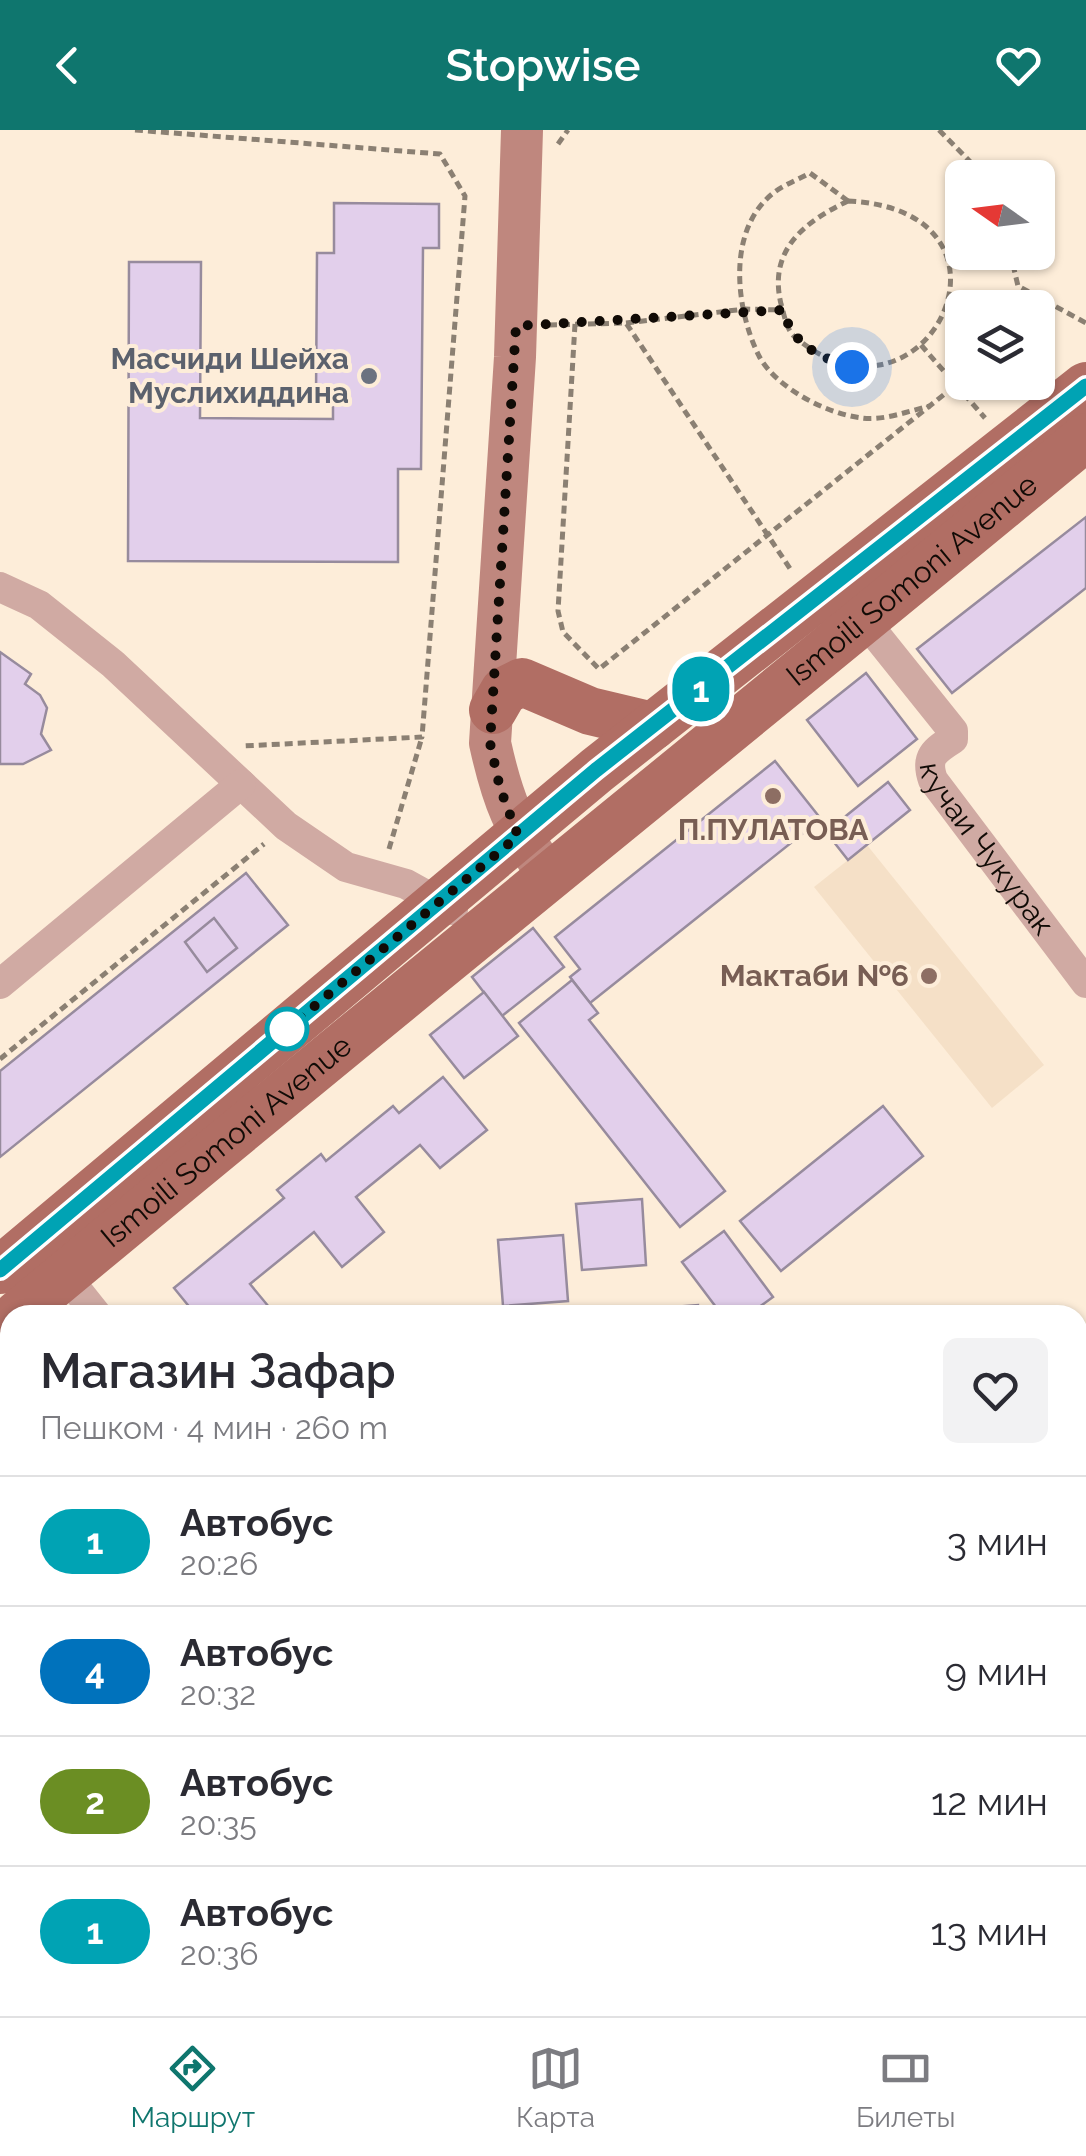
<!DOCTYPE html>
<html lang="ru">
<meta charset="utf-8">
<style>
body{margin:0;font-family:Raleway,sans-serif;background:#f2f2f3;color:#2b2b33;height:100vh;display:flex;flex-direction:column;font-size:38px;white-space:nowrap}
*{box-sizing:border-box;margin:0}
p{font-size:32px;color:#7c7c81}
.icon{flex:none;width:55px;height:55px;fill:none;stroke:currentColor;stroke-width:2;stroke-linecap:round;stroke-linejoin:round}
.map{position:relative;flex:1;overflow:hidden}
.drawer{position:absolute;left:0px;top:1175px;width:1088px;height:712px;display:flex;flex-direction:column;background:#fff;border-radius:30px 30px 0 0;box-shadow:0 2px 8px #0004}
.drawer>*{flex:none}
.badge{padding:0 20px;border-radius:32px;font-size:35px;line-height:65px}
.needle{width:65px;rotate:284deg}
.fabs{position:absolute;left:945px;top:30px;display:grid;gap:20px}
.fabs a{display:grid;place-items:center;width:110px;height:110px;border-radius:15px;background:#fff;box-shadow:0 2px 8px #0004;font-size:50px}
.you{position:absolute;width:50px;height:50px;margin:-25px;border:8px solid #fff;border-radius:50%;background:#1a73e8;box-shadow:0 0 0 15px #1a73e833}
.map>.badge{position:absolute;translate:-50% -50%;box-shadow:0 0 0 5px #fff}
.round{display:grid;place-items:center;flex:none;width:105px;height:105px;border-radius:15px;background:#f2f2f3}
.overview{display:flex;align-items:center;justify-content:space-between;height:170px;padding:0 40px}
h1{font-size:48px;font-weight:600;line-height:75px}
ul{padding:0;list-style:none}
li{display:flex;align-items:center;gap:30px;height:130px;padding:0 40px;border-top:2px solid #e1e1e2}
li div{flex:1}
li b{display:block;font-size:38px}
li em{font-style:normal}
li .badge{min-width:110px;font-weight:700;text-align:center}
header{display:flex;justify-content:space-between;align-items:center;height:130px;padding:0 40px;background:#0f766e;color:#fff;font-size:45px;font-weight:600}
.tab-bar{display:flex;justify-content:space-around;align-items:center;height:140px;border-top:2px solid #e1e1e2;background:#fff;font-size:28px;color:#7c7c81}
.tab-bar a{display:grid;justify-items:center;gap:5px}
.tab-bar .selected{color:#0f766e}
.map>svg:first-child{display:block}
</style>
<header><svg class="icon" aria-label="back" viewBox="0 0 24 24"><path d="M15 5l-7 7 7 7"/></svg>Stopwise<svg class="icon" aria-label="heart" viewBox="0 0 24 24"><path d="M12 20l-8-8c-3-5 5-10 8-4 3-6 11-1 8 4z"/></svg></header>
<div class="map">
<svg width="1086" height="1886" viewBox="0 0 1086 1886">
<rect width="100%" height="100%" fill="#fdedd9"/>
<polygon fill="#f5e0c7" points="867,715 1044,935 992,978 814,757"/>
<g fill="#e2cfeb" stroke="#978b9d" stroke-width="2.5">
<polygon points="334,73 439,74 439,118 423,118 421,339 398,339 398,432 128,431 129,132 201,132 200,288 333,289 333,268 316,268 317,123 334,123"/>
<polygon points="1086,387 1086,458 952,563 917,519"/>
<polygon points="0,522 31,544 25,554 40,565 47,578 41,604 51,620 23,634 0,634"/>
<polygon points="866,543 917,609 858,656 807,590"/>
<polygon points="775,631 821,689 590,873 570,847 580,839 555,807"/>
<polygon points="888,652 910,680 848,730 826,702"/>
<polygon points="246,743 288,795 0,1027 0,941"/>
<polygon points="214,788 237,818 207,842 185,812"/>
<polygon points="533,798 564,837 502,886 472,847"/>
<polygon points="572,850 598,883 589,890 725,1061 680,1097 519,893"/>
<polygon points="484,862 518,906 464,948 430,905"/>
<polygon points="443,947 487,1000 440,1038 420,1015 356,1067 384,1102 342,1137 314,1102 250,1154 269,1177 260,1185 196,1185 174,1158 284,1068 277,1060 321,1024 326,1031 393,976 399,983"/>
<polygon points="883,976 923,1026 781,1141 740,1091"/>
<polygon points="642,1069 646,1135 582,1140 576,1074"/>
<polygon points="724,1101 773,1167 748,1185 722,1185 682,1132"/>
<polygon points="563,1105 568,1171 503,1176 498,1110"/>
<polygon points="698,1175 699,1185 633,1185 633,1180"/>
<polygon points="1078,1242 1086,1242 1086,1308 1078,1309"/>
<polygon points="1086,1323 1086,1389 1078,1390 1078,1324"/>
<polygon points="1086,1408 1086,1462 1078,1427 1078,1410"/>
<polygon points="10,1813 10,1846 2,1843"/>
<polygon points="0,1862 10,1865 10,1878 57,1878 55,1886 0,1886"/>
<polygon points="110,1878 178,1878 175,1886 108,1886"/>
<polygon points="367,1878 432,1878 431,1886 366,1886"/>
<polygon points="439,1878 490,1878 505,1879 504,1886 439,1886"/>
<polygon points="969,1878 1036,1878 1039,1886 971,1886"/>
</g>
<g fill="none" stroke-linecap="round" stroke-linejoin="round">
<g stroke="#8b8073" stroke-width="5" stroke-dasharray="8 5" stroke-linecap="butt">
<polyline points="135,0 440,24 465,66 422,607 243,616"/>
<polyline points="939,0 986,48"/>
<polyline points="558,14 568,0"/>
<path d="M 848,71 C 1040,80 927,316 796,208 C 786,200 785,187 781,174 C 768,120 804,92 848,71 Z"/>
<path d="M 848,71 L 810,43 C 799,49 786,54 776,61 C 726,97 735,178 759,226 C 776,258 827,284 862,288 C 883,291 909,281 930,276"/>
<polyline points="1010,122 1018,156 1086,193"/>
<polyline points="626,193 745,179 782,180"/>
<polyline points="575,194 558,481 563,502 599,539 956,255"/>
<polyline points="549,195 626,193 791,440"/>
<polyline points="921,215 985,288"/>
<polyline points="389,719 422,607"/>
<polyline points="0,929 264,714"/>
</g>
<g stroke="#d0aaa3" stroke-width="15">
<polyline points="1078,1207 1086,1205"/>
<polyline points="1078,1717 1086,1717"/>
<polyline points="511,1878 515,1886"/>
</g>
<g stroke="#d0aaa3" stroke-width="30">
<polyline points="0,457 39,475 113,534 286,696 346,737 406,754 453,780"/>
<path id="s1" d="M 864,490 L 953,601 L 953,609 C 934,621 925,627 933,650 L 1086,853"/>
<polyline points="0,854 241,654"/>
<polyline points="65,1145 97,1185"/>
<polyline points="86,1886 88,1878"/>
<polyline points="344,1886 344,1878"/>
</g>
<path stroke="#bf877e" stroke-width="42" d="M 522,0 L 515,227 L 490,613 C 502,668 514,700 549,745"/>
<g stroke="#b16e64" stroke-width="48">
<polyline points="493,580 504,561 522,552 590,581 653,596"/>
<polyline points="0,1140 597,640 1086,256"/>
<path id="s2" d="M 17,1185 C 371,889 731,601 1086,307"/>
</g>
</g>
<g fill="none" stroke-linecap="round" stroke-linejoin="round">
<g stroke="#fff" stroke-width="22">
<polyline id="line" points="0,1140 596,640 1086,256"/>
</g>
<use href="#line" stroke="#00a3b4" stroke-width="15"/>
<path stroke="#110b06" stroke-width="10" stroke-dasharray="0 18" d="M 287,899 L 518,706 L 500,658 L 490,613 L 516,196 L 783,180 C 793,215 818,227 852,237"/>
</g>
<circle fill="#6b7280" stroke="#fdedd9" stroke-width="4" cx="369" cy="246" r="10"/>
<g fill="#8d6e63" stroke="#fdedd9" stroke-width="4">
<circle cx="773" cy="666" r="10"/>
<circle cx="929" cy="846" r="10"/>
</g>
<circle fill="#fff" stroke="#00a3b4" stroke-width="5" cx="287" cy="899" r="20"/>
<g text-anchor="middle" stroke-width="8" stroke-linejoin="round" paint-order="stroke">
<g font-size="30" font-weight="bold" fill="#5b616d" stroke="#fdedd9" text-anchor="end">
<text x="349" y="239">Масчиди Шейха<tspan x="349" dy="34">Муслихиддина</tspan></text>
</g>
<g font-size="30" fill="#110b06" stroke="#fdedd9">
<text dy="10" stroke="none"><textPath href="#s2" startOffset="1158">Ismoili Somoni Avenue</textPath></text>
<text dy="10" stroke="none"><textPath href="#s1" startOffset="288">кучаи Чукурак</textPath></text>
<text dy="10" stroke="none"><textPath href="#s2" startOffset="272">Ismoili Somoni Avenue</textPath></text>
</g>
<g font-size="30" font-weight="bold" fill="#785e54" stroke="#fdedd9">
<text x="773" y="710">П.ПУЛАТОВА</text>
<text x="909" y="856" text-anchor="end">Мактаби №6</text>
</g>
</g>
</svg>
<div class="fabs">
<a><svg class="needle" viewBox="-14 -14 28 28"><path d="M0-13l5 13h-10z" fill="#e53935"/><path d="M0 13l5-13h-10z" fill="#7c7c81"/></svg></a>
<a><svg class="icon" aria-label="layers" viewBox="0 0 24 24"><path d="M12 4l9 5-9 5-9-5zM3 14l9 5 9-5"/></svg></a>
</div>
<div class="you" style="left:852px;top:237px"></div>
<b class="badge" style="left:701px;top:559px;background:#00a3b4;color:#fff">1</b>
<section class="drawer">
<div class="overview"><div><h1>Магазин Зафар</h1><p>Пешком · 4 мин · 260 m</p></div><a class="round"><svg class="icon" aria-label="heart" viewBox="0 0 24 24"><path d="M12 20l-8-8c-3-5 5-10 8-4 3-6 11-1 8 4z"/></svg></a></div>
<ul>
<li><span class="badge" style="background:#00a3b4;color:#fff">1</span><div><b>Автобус</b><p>20:26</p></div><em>3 мин</em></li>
<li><span class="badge" style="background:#0072bc;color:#fff">4</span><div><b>Автобус</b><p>20:32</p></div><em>9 мин</em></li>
<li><span class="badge" style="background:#6b8e23;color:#fff">2</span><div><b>Автобус</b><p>20:35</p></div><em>12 мин</em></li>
<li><span class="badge" style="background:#00a3b4;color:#fff">1</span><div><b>Автобус</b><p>20:36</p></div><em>13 мин</em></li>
</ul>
</section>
</div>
<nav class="tab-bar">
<a class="selected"><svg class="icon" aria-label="directions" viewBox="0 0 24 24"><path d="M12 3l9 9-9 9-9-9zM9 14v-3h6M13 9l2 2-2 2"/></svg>Маршрут</a>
<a><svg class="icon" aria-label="map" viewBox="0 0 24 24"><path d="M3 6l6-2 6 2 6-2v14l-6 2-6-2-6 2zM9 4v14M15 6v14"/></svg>Карта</a>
<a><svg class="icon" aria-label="tickets" viewBox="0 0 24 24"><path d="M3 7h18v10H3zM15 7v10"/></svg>Билеты</a>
</nav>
